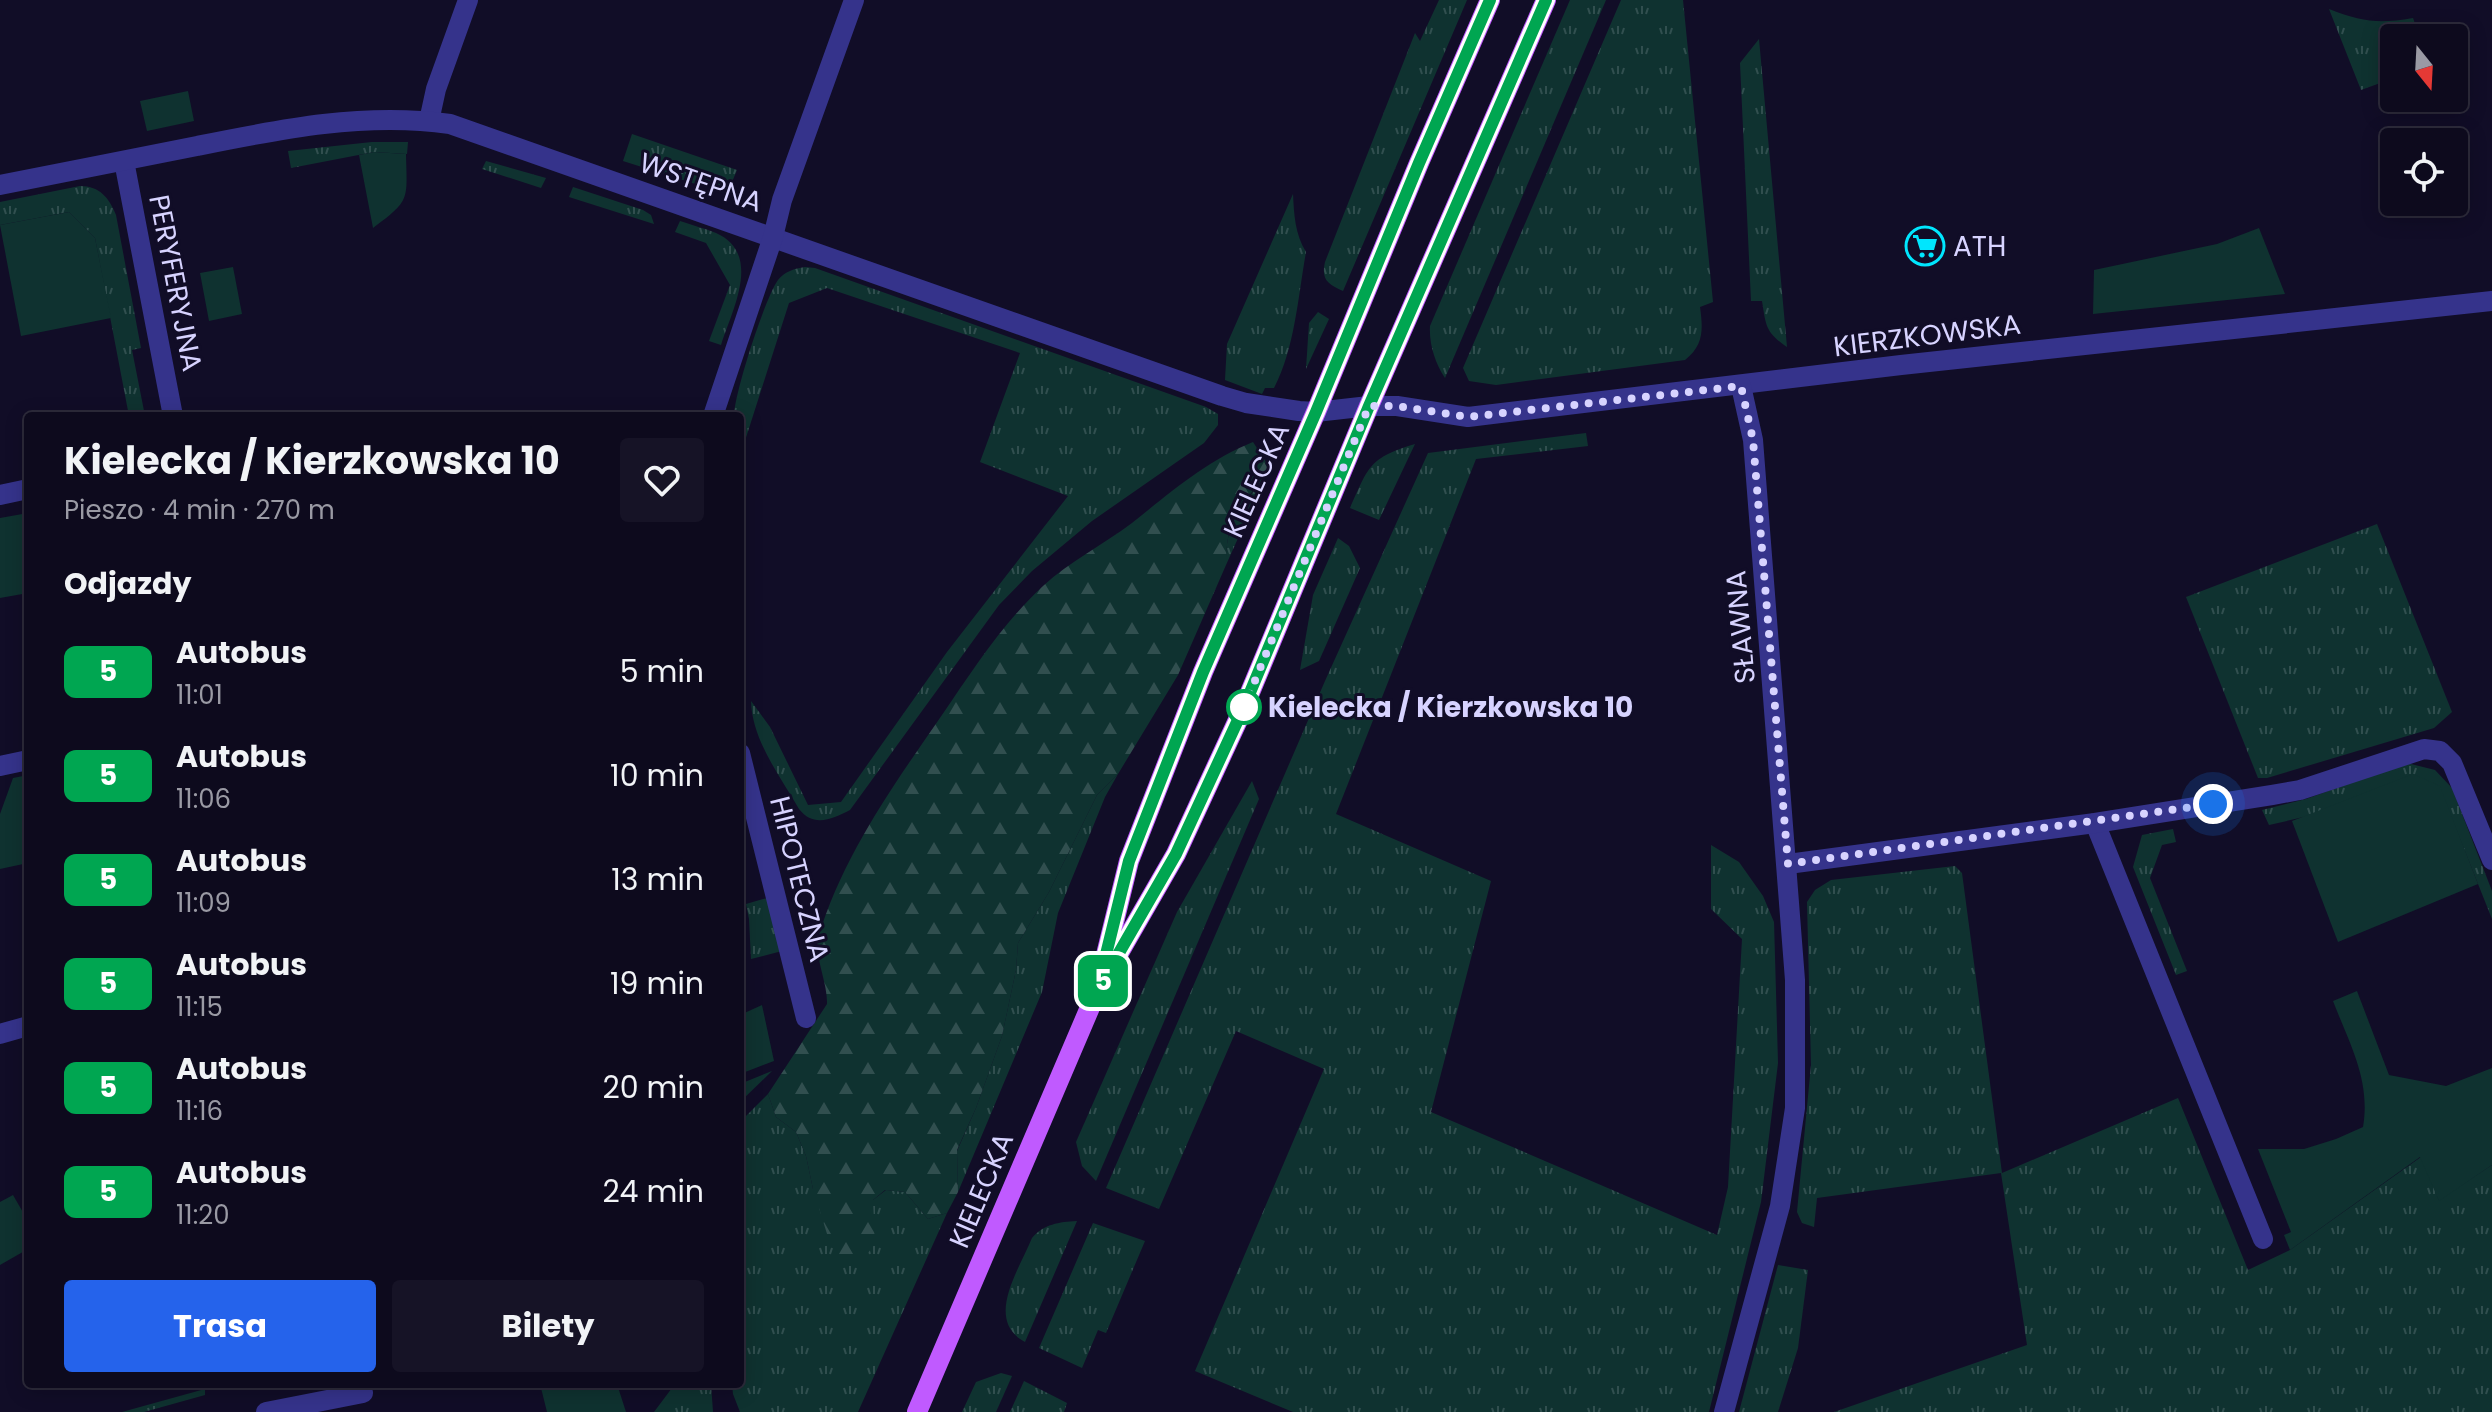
<!DOCTYPE html>
<html lang="pl">
<meta charset="utf-8">
<style>
body{margin:0;font-family:Poppins,sans-serif;background:#161326;color:#f1f3f6;height:100vh;display:flex;flex-direction:column;font-size:30px;white-space:nowrap}
*{box-sizing:border-box;margin:0}
p{font-size:26px;color:#9a9aa4}
.icon{flex:none;width:44px;height:44px;fill:none;stroke:currentColor;stroke-width:2;stroke-linecap:round;stroke-linejoin:round}
.map{position:relative;flex:1;overflow:hidden}
.panel{position:absolute;left:24px;top:412px;width:720px;height:976px;display:flex;flex-direction:column;background:#0d0a1d;border-radius:8px;box-shadow:0 4px 20px #0003,0 0 0 2px #2d2b3b}
.panel>*{flex:none}
.badge{padding:0 16px;border-radius:12px;font-size:28px;line-height:52px}
.needle{width:52px;rotate:162deg}
.fabs{position:absolute;left:2380px;top:24px;display:grid;gap:16px}
.fabs a{display:grid;place-items:center;width:88px;height:88px;border-radius:8px;background:#0d0a1d;box-shadow:0 4px 20px #0003,0 0 0 2px #2d2b3b;font-size:40px}
.you{position:absolute;width:40px;height:40px;margin:-20px;border:6px solid #fff;border-radius:50%;background:#1a73e8;box-shadow:0 0 0 12px #1a73e833}
.map>.badge{position:absolute;translate:-50% -50%;box-shadow:0 0 0 4px #fff}
h2{padding:0 40px;font-size:30px;line-height:72px}
.round{display:grid;place-items:center;flex:none;width:84px;height:84px;border-radius:8px;background:#161326}
.summary{display:flex;align-items:center;justify-content:space-between;height:136px;padding:0 40px}
h1{font-size:38px;font-weight:700;line-height:60px}
.action{display:flex;gap:16px;margin-top:auto;padding:16px 40px}
.action a{flex:1;height:92px;border-radius:8px;background:#2563eb;color:#fff;font-size:32px;font-weight:700;line-height:92px;text-align:center}
.action a+a{background:#161326;color:#f1f3f6}
ul{padding:0;list-style:none}
li{display:flex;align-items:center;gap:24px;height:104px;padding:0 40px}
li div{flex:1}
li b{display:block;font-size:30px}
li em{font-style:normal}
li .badge{min-width:88px;font-weight:700;text-align:center}
.map>svg:first-child{display:block}
</style>
<div class="map">
<svg width="2492" height="1412" viewBox="0 0 2492 1412">
<defs>
<pattern id="grass-tufts" width="24" height="20" patternUnits="userSpaceOnUse" patternTransform="scale(2)"><rect width="24" height="20" fill="#0f3230"/><path d="M3 7l-1-3M5 7V3M7 7l1-3M15 17l-1-3M17 17v-4M19 17l1-3" fill="none" stroke="#314f4f"/></pattern>
<pattern id="forest-firs" width="22" height="20" patternUnits="userSpaceOnUse" patternTransform="scale(2)"><rect width="22" height="20" fill="#0f3230"/><path d="M5 1l3.5 6h-7zM16 11l3.5 6h-7z" fill="#314f4f"/></pattern>
</defs>
<rect width="100%" height="100%" fill="#110d27"/>
<g fill="url(#grass-tufts)">
<path d="M 1439,0 L 1467,0 L 1343,291 C 1328,284 1321,280 1325,262 L 1415,33 L 1420,41 Z"/>
<path d="M 1570,0 L 1606,0 L 1445,378 C 1435,363 1429,344 1430,326 Z"/>
<path d="M 1621,0 L 1683,0 L 1713,302 L 1700,307 C 1703,329 1704,345 1685,360 L 1496,385 L 1469,381 L 1463,368 Z"/>
<path d="M 2329,9 C 2362,22 2379,24 2413,18 L 2420,38 L 2394,38 L 2394,78 L 2361,90 Z"/>
<path d="M 1759,39 L 1787,347 C 1765,332 1766,325 1762,301 L 1751,301 L 1740,63 Z"/>
<polygon points="632,134 737,170 727,194 623,161"/>
<polygon points="372,142 408,142 407,154 374,152 291,168 288,151"/>
<polygon points="486,161 546,178 541,188 482,169"/>
<path d="M 80,186 C 100,186 109,198 116,215 L 141,348 L 132,350 L 145,416 L 129,416 L 95,238 L 69,212 L 0,225 L 0,202 Z"/>
<polygon points="573,187 643,210 651,215 654,224 569,197"/>
<path d="M 1293,194 C 1294,215 1295,234 1306,252 C 1298,296 1295,348 1274,388 L 1265,388 L 1262,394 L 1225,380 L 1227,344 Z"/>
<path d="M 680,221 C 691,225 704,228 716,233 C 763,254 732,310 721,345 L 709,341 L 730,285 L 706,243 L 675,232 Z"/>
<path d="M 805,267 L 815,268 L 1206,407 L 1218,414 L 1218,425 L 1204,443 L 1092,521 L 1032,571 L 999,605 L 850,810 C 832,819 814,828 799,809 C 780,776 752,740 751,701 L 770,727 L 808,805 L 841,802 L 947,652 L 1068,496 L 980,462 L 1020,353 L 827,288 L 789,303 L 743,447 L 740,443 L 740,416 L 734,416 C 734,394 765,298 778,280 C 785,271 794,269 805,267 Z"/>
<polygon points="1318,312 1329,319 1306,369 1309,323"/>
<polygon points="1586,433 1588,446 1476,459 1336,814 1491,881 1431,1112 1717,1235 1728,1187 1742,939 1711,909 1711,845 1739,862 1763,896 1774,922 1778,1063 1761,1202 1709,1412 1293,1412 1195,1371 1324,1069 1236,1031 1159,1209 1106,1188 1325,681 1428,453"/>
<path d="M 1415,444 L 1379,520 L 1350,508 C 1369,466 1369,458 1415,444 Z"/>
<path d="M 1265,478 L 1226,565 C 1225,524 1239,508 1265,478 Z"/>
<polygon points="2377,524 2452,712 2434,728 2267,778 2258,778 2186,597"/>
<polygon points="1338,538 1349,546 1360,568 1319,661 1300,670 1313,595"/>
<polygon points="2407,763 2435,770 2452,788 2492,891 2492,919 2439,786 2269,825 2262,810 2306,799"/>
<polygon points="1118,774 1105,797 1058,913 1042,992 958,1192 957,1151 976,1108 1002,1036 1016,970 1018,943 1049,892 1097,795"/>
<polygon points="1252,781 1259,799 1096,1181 1082,1166 1076,1142 1177,912"/>
<polygon points="2173,829 2176,842 2162,845 2150,878 2187,971 2176,975 2133,867 2142,835"/>
<polygon points="1955,866 1962,873 2002,1173 2178,1098 2248,1270 2290,1250 2421,1157 2439,1200 2492,1165 2492,1412 1834,1412 2027,1345 2001,1173 1817,1198 1814,1227 1802,1223 1797,1212 1811,1065 1807,902 1815,890 1831,880"/>
<polygon points="767,898 782,951 751,959 749,919 746,904"/>
<polygon points="772,1071 740,1102 740,1084"/>
<polygon points="768,1094 776,1117 796,1132 806,1156 813,1189 873,1200 886,1190 905,1192 928,1219 947,1213 858,1412 740,1412 733,1394 732,1384 740,1384 740,1122"/>
<path d="M 1077,1221 L 1025,1342 C 984,1320 1019,1270 1032,1238 C 1044,1224 1059,1222 1077,1221 Z"/>
<polygon points="1093,1223 1145,1241 1106,1333 1098,1330 1082,1368 1039,1348"/>
<polygon points="1778,1265 1808,1270 1798,1348 1778,1412 1739,1412"/>
<polygon points="1001,1373 1012,1376 996,1412 962,1412 976,1382"/>
<polygon points="1024,1381 1067,1403 1064,1412 1010,1412"/>
<polygon points="675,1384 711,1384 713,1412 654,1412"/>
<polygon points="205,1389 205,1395 144,1412 122,1412"/>
</g>
<path fill="url(#forest-firs)" d="M 1253,442 L 1268,465 C 1264,482 1254,489 1243,502 C 1229,521 1226,542 1226,565 L 1178,675 L 1118,774 L 1097,795 L 1049,892 L 1018,943 L 1016,970 L 1002,1036 L 976,1108 L 957,1150 L 958,1192 L 947,1213 L 928,1219 L 905,1192 L 885,1190 L 873,1200 L 875,1244 L 864,1258 L 840,1257 L 828,1237 L 813,1189 L 806,1156 L 796,1132 L 776,1117 L 768,1094 L 827,1004 C 828,984 814,955 818,938 C 843,855 893,786 942,715 C 973,670 1002,624 1043,586 C 1070,561 1103,545 1132,523 C 1171,492 1206,461 1253,442 Z"/>
<g fill="#0f3230">
<polygon points="188,91 194,121 147,131 140,101"/>
<path d="M 374,152 L 406,154 C 407,200 411,200 373,228 L 359,155 Z"/>
<polygon points="69,212 95,238 111,318 21,336 0,225"/>
<polygon points="2259,228 2285,294 2093,314 2094,270 2217,244"/>
<polygon points="233,267 242,314 209,321 200,273"/>
<polygon points="28,513 28,593 0,598 0,518"/>
<polygon points="2413,774 2440,786 2478,884 2338,942 2292,821"/>
<polygon points="28,775 28,863 0,869 0,814 13,778"/>
<path d="M 2357,991 L 2389,1075 L 2446,1086 L 2492,1068 L 2492,1165 L 2439,1201 L 2420,1157 L 2290,1250 L 2284,1235 L 2291,1232 L 2258,1149 L 2304,1149 L 2336,1139 L 2363,1127 C 2371,1080 2349,1043 2333,1001 Z"/>
<polygon points="762,1005 774,1061 740,1074 740,1015"/>
<polygon points="13,1195 28,1221 28,1249 0,1265 0,1202"/>
<polygon points="540,1384 617,1384 626,1412 547,1412"/>
</g>
<g fill="none" stroke-linecap="round" stroke-linejoin="round">
<g stroke="#35338b" stroke-width="20">
<polyline points="429,121 436,89 468,0"/>
<polyline points="124,161 173,416"/>
<path d="M 0,185 C 66,172 131,159 197,146 C 281,129 364,112 450,124 L 1222,396 L 1246,403 L 1299,411 L 1316,412 L 1369,406 L 1397,406 L 1468,417 L 1901,365 L 2492,301"/>
<polyline points="713,416 773,237 782,200 854,0"/>
<polyline points="0,495 28,489"/>
<polyline points="740,753 806,1018"/>
<polyline points="0,766 28,760"/>
<polyline points="2095,823 2263,1239"/>
<polyline points="1788,864 2095,823 2272,795 2300,790 2424,749 2440,751 2452,763 2492,860"/>
<polyline points="0,1034 28,1026"/>
<polyline points="266,1412 363,1393"/>
<polyline points="1724,1412 1780,1206 1795,1108 1795,980 1753,440 1741,386"/>
</g>
<g stroke="#c05aff" stroke-width="20">
<polyline points="1103,967 1129,861 1203,672 1316,412 1419,163 1490,0"/>
<polyline points="917,1412 1097,991 1176,854 1244,707 1369,406 1546,0"/>
</g>
</g>
<g fill="none" stroke-linecap="round" stroke-linejoin="round">
<g stroke="#fff" stroke-width="18">
<polyline id="line" points="1490,0 1419,163 1316,412 1203,672 1129,861 1097,991 1176,854 1244,707 1369,406 1546,0"/>
</g>
<use href="#line" stroke="#00a651" stroke-width="12"/>
<polyline stroke="#d7d3ff" stroke-width="8" stroke-dasharray="0 14.4" points="1244,707 1369,406 1397,406 1468,417 1741,386 1753,440 1788,864 2213,804"/>
</g>
<defs>
<g id="supermarket-ring" transform="scale(2)"><circle r="9.5" fill="#110d27" stroke="#00e6fe" stroke-width="1.5"/><path d="M-6-5.5h2.5l.6 2H6L4.5 2H-2.5L-4.4-4H-6ZM-1.5 3.2a1.3 1.3 0 1 0 .1 0ZM3 3.2a1.3 1.3 0 1 0 .1 0Z" fill="#00e6fe"/></g>
</defs>
<g fill-rule="evenodd">
<use href="#supermarket-ring" x="1925" y="246"/>
</g>
<circle fill="#fff" stroke="#00a651" stroke-width="4" cx="1244" cy="707" r="16"/>
<g text-anchor="middle" stroke-width="6" stroke-linejoin="round" paint-order="stroke">
<g font-size="28" fill="#d7d3ff" stroke="#110d27">
<text transform="translate(701 182) rotate(19)" y="10">WSTĘPNA</text>
<text transform="translate(176 283) rotate(79)" y="10">PERYFERYJNA</text>
<text transform="translate(1927 335) rotate(-7)" y="10">KIERZKOWSKA</text>
<text transform="translate(1256 480) rotate(-66)" y="10">KIELECKA</text>
<text transform="translate(1740 627) rotate(-95)" y="10">SŁAWNA</text>
<text transform="translate(800 879) rotate(76)" y="10">HIPOTECZNA</text>
<text transform="translate(981 1190) rotate(-67)" y="10">KIELECKA</text>
</g>
<g font-size="28" fill="#d7d3ff" stroke="#110d27" text-anchor="start">
<text x="1953" y="256">ATH</text>
</g>
<g font-size="28" font-weight="bold" fill="#d7d3ff" stroke="#110d27" text-anchor="start">
<text x="1268" y="717">Kielecka / Kierzkowska 10</text>
</g>
</g>
</svg>
<div class="fabs">
<a><svg class="needle" viewBox="-14 -14 28 28"><path d="M0-13l5 13h-10z" fill="#e53935"/><path d="M0 13l5-13h-10z" fill="#9a9aa4"/></svg></a>
<a><svg class="icon" aria-label="locate" viewBox="0 0 24 24"><circle cx="12" cy="12" r="6"/><path d="M12 2v4M12 18v4M2 12h4M18 12h4"/></svg></a>
</div>
<div class="you" style="left:2213px;top:804px"></div>
<b class="badge" style="left:1103px;top:981px;background:#00a651;color:#fff">5</b>
<section class="panel">
<div class="summary"><div><h1>Kielecka / Kierzkowska 10</h1><p>Pieszo · 4 min · 270 m</p></div><a class="round"><svg class="icon" aria-label="heart" viewBox="0 0 24 24"><path d="M12 20l-8-8c-3-5 5-10 8-4 3-6 11-1 8 4z"/></svg></a></div>
<h2>Odjazdy</h2>
<ul>
<li><span class="badge" style="background:#00a651;color:#fff">5</span><div><b>Autobus</b><p>11:01</p></div><em>5 min</em></li>
<li><span class="badge" style="background:#00a651;color:#fff">5</span><div><b>Autobus</b><p>11:06</p></div><em>10 min</em></li>
<li><span class="badge" style="background:#00a651;color:#fff">5</span><div><b>Autobus</b><p>11:09</p></div><em>13 min</em></li>
<li><span class="badge" style="background:#00a651;color:#fff">5</span><div><b>Autobus</b><p>11:15</p></div><em>19 min</em></li>
<li><span class="badge" style="background:#00a651;color:#fff">5</span><div><b>Autobus</b><p>11:16</p></div><em>20 min</em></li>
<li><span class="badge" style="background:#00a651;color:#fff">5</span><div><b>Autobus</b><p>11:20</p></div><em>24 min</em></li>
</ul>
<div class="action"><a>Trasa</a><a>Bilety</a></div>
</section>
</div>
